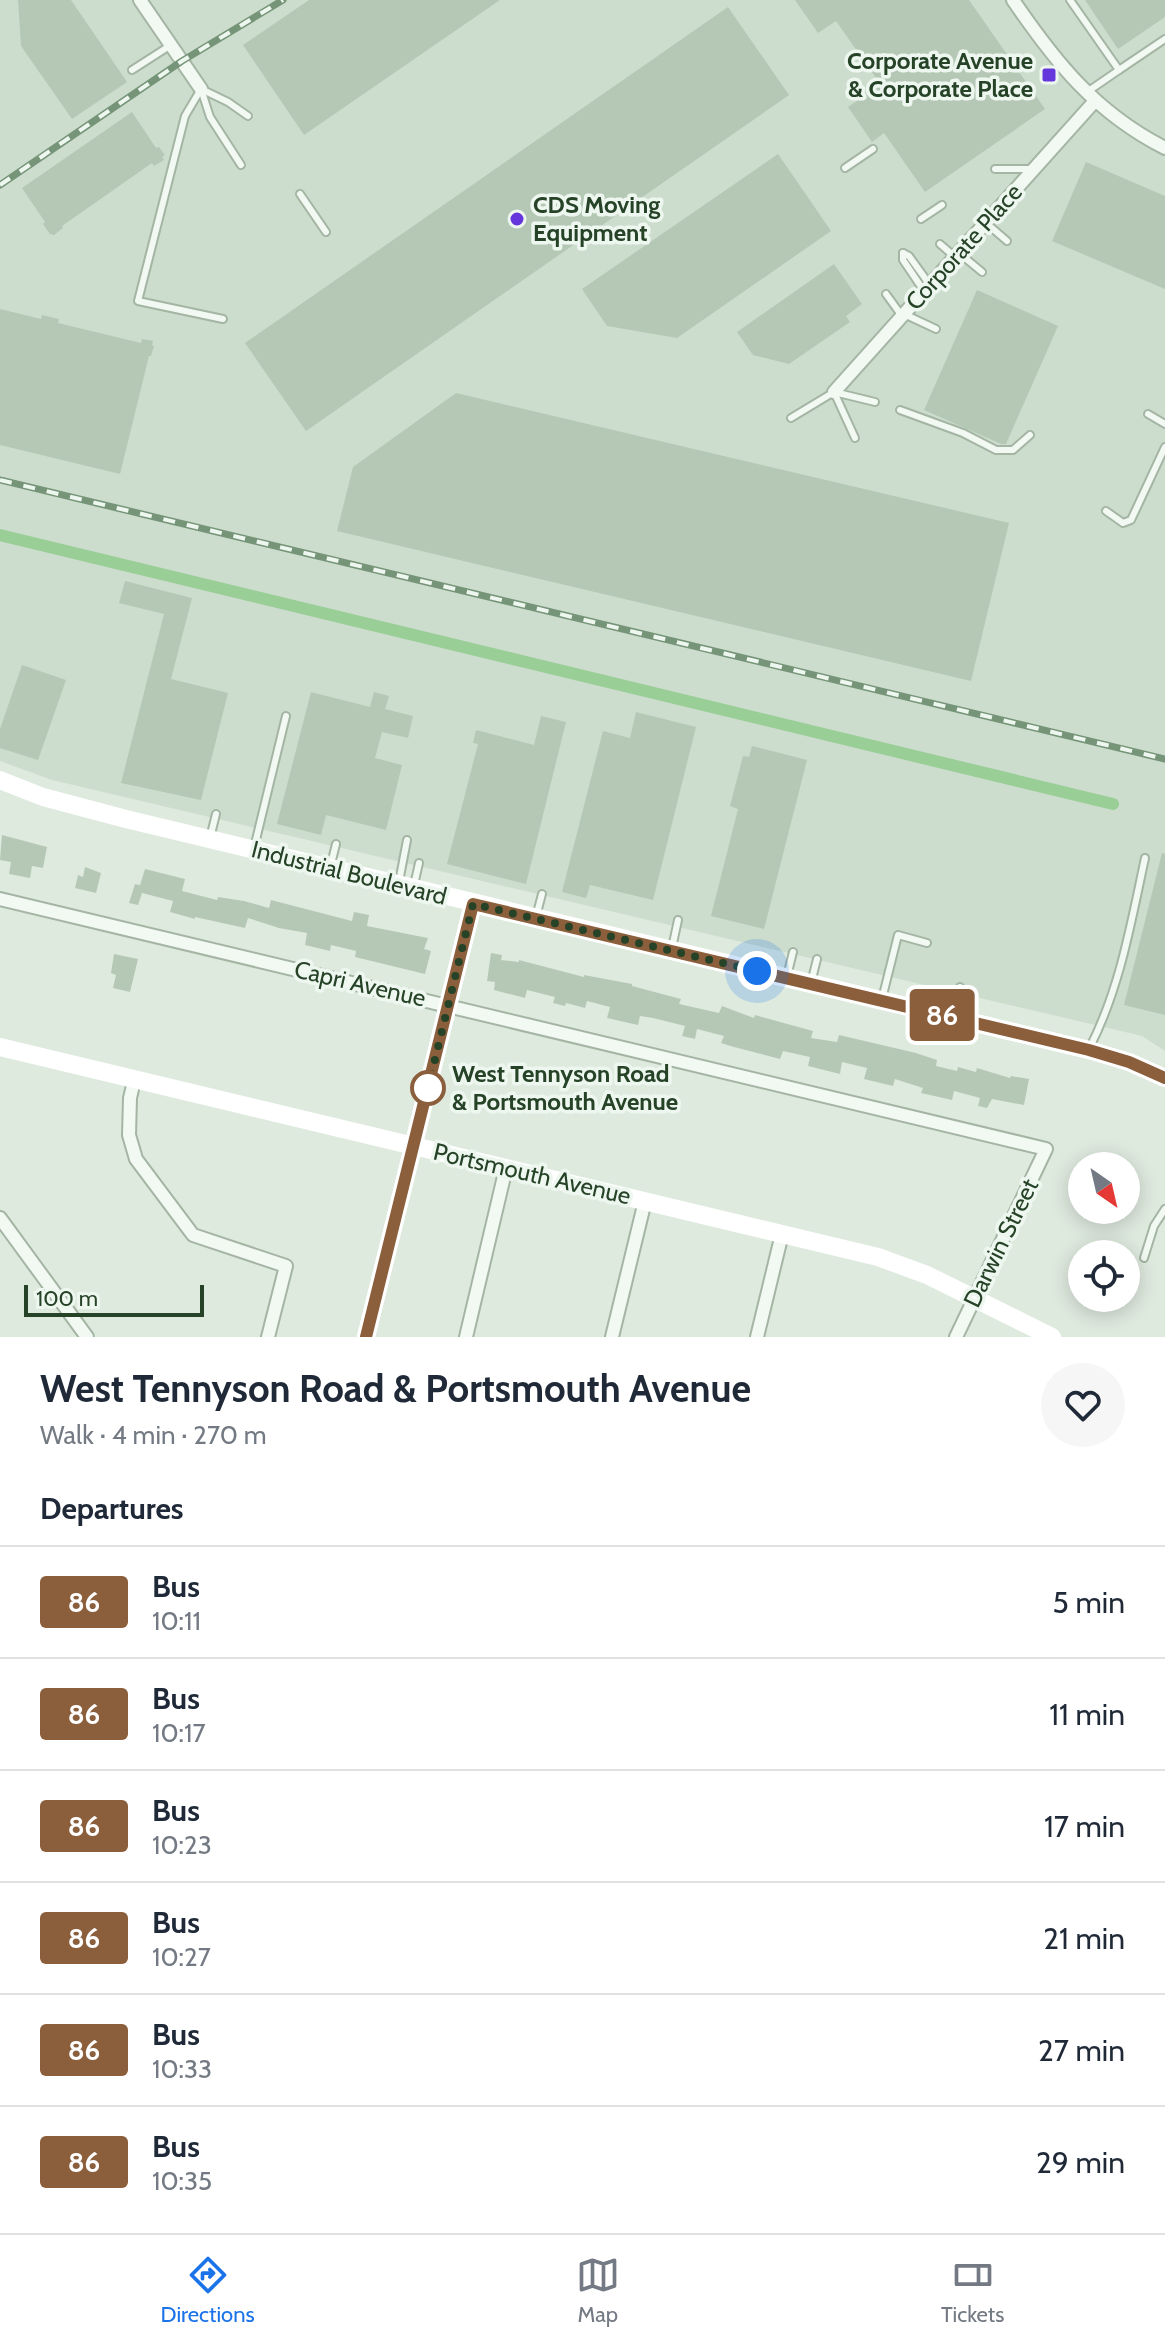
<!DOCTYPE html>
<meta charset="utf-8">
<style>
body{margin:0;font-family:Cabin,sans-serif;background:#f6f6f7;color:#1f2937;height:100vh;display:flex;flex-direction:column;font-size:30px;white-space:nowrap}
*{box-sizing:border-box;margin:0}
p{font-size:26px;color:#747a83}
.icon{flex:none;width:44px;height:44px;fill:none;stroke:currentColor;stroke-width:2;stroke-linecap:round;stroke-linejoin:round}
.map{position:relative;height:1337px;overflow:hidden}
.details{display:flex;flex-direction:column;background:#fff;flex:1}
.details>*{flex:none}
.badge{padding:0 16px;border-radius:6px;font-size:28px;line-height:52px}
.needle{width:52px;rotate:146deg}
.fabs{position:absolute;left:1068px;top:1152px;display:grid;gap:16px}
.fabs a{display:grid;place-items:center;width:72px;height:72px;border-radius:50%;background:#fff;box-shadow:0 4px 20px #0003;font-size:40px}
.scale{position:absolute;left:24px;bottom:20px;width:180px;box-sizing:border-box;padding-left:8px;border:4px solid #264328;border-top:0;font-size:22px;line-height:28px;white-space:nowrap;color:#264328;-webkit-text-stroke:6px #eef7ef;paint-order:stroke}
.you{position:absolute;width:40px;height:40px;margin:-20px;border:6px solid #fff;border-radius:50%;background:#1a73e8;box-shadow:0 0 0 12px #1a73e833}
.map>.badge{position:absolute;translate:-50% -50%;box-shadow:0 0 0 4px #fff}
h2{padding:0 40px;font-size:30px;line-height:72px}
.round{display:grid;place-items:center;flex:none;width:84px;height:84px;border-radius:42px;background:#f6f6f7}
.overview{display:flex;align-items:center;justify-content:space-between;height:136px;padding:0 40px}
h1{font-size:38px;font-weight:700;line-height:60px}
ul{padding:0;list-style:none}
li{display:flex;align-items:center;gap:24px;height:112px;padding:0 40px;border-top:2px solid #e0e1e3}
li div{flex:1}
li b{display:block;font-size:30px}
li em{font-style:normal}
li .badge{min-width:88px;font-weight:700;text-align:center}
.tabs{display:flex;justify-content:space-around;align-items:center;height:112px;border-top:2px solid #e0e1e3;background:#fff;font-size:22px;color:#747a83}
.tabs a{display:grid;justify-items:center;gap:4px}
.tabs .current{color:#1a73e8}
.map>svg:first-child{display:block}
</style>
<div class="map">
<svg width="1165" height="1337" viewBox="0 0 1165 1337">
<rect width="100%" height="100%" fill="#dfeadf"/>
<polygon fill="#ccdccd" points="0,0 1165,0 1165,1051 1142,1036 52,780 0,761"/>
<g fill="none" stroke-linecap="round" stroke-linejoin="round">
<polyline stroke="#99ce96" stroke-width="12" points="0,535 1113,804"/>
</g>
<g fill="#b5c8b6">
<polygon points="18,0 71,0 127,82 72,119 21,46"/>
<polygon points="309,0 500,0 304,135 243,45"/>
<polygon points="795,0 969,0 1045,109 925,192 884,133 872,142 848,107 881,85 836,21 818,33"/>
<polygon points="1085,0 1165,0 1165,17 1118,49"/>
<polygon points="728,7 789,95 306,431 245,343"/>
<polygon points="132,112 156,148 159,147 165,155 162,157 164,160 154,166 152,163 62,226 63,228 54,235 50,234 43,224 45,222 22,188"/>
<polygon points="778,154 831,231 677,338 607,326 582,289"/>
<polygon points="1086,162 1165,196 1165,289 1052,241"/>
<polygon points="834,264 862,304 846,316 850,322 789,364 753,355 737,332"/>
<polygon points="977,290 1058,326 1006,444 1001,444 924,410"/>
<polygon points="0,309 41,319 42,315 59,319 58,323 141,343 142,339 153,341 152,345 154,346 151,356 149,356 120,474 0,445"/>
<polygon points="456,393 1009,523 971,681 337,531 353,467"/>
<polygon points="125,581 192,598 171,679 228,693 201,800 121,783 164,614 119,603"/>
<polygon points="22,665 66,680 38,760 0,748 0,729"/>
<polygon points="311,692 370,707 374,692 389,696 385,709 413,716 408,738 382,732 375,758 402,765 386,830 326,815 321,835 277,824"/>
<polygon points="636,712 696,727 653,900 590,885 586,898 562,892 603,731 630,738"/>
<polygon points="541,716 566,722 526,884 447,864 478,744 473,743 476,730 534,745"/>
<polygon points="752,746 807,760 764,929 711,916 738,809 730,806 743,756 749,757"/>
<polygon points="2,835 47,847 43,868 32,866 30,878 9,874 11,862 0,860"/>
<polygon points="1162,853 1165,854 1165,1015 1124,1005"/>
<polygon points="85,867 101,873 96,893 75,888 78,875 83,877"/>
<polygon points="145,869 185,879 182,891 217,900 218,897 244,901 269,908 271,900 352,921 354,912 369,915 367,926 428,938 424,949 431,951 425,974 355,957 356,951 331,945 330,951 305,945 307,933 279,928 248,918 245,928 195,917 195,919 170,912 173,901 142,893 138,905 129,903 135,884 140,885"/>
<polygon points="491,953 502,955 501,960 519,962 519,960 584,977 584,975 632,984 632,986 681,999 679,1004 719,1013 722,1006 754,1018 755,1015 813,1031 811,1038 837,1042 839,1035 916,1053 937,1060 936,1066 957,1071 958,1067 976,1072 977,1068 1010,1078 1011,1076 1029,1079 1024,1105 992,1099 987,1108 978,1106 980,1098 954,1091 952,1100 921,1093 923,1088 895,1079 893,1086 864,1079 867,1068 842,1062 840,1074 808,1066 810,1057 783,1051 780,1059 734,1047 721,1043 724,1036 697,1029 695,1039 682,1036 685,1026 653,1018 640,1016 638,1025 607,1018 610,1007 587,1001 585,1008 566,1003 565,1006 553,1003 555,997 527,990 525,998 494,990 495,982 487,981"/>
<polygon points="114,954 138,959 130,992 113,988 116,975 111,973"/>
</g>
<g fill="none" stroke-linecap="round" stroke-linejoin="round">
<g stroke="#a4b5a4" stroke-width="10">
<g id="lane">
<polyline points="1070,0 1119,70 1087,92"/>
<polyline points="132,70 171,45"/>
<polyline points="1119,70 1165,39"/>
<polyline points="201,89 185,116 138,301 223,319"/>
<polyline points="201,89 210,117 241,165"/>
<polyline points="201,89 228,102 248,116"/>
<polyline points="845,168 873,149"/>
<polyline points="995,169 1032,169"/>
<polyline points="300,194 326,232"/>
<polyline points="921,219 942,205"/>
<polyline points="986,223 1007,241"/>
<polyline points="940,244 955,257"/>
<polyline points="903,253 903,260 924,291"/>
<polyline points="903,253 909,256 930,285"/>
<polyline points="959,253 982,272"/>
<polyline points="886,294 902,316"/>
<polyline points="904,314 936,329"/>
<polyline points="834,392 855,438"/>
<polyline points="900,410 963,433 996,450 1013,450 1030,435"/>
<polyline points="1148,414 1165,424"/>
<polyline points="791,418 834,392 875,402"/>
<polyline points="1106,511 1123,523 1131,520 1165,447"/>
<polyline points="210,838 216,814"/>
<polyline points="254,848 286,716"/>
<polyline points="331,864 336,844"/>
<polyline points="399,882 407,840"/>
<polyline points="414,885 419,863"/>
<polyline points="537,913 542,894"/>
<polyline points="672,948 678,920"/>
<polyline points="787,976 793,952"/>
<polyline points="812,979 817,959"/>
<polyline points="882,999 898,935 927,943"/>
<polyline points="953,1015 960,987"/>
<path d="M 1090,1047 C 1120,988 1131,923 1145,858"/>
<polyline points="1144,1258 1154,1226 1165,1209"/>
</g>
</g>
<g stroke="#a4b5a4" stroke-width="16">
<g id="street">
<polyline points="140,0 201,89"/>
<path d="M 1013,0 C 1056,63 1096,113 1165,148"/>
<polyline points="834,392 1094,102"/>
<polyline points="0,899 1046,1149 956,1337"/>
<polyline points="134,1081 130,1098 129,1135 136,1159 193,1235 286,1266 268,1337"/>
<polyline points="0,1218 87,1337"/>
<polyline points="466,1337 506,1168"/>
<polyline points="612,1337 645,1201"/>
<polyline points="757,1337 782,1234"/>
</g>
</g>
<use href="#lane" stroke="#f2f8f2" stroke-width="6"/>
<use href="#street" stroke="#f2f8f2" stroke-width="12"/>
<g stroke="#fff" stroke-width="18">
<polyline points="0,780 43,797 126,819 1089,1050 1129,1062 1165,1078"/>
<polyline points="0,1047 878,1257 927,1275 1052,1337"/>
<polyline points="366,1337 473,904"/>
</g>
<g stroke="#769578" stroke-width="7">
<g id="rail">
<polyline points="0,185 182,61 283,0"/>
<polyline points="0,480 1165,759"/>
</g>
</g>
<use href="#rail" stroke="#eef7ef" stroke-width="4" stroke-dasharray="12" stroke-linecap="butt"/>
</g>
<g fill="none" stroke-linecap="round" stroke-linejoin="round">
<g stroke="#fff" stroke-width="18">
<polyline id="line" points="366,1337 473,904 1089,1050 1129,1062 1165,1078"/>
</g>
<use href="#line" stroke="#8b5e3c" stroke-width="12"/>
<polyline stroke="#264328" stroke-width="8" stroke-dasharray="0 14.4" points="428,1088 473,904 757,971"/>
</g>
<g fill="#6536dc" stroke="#eef7ef" stroke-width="3">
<rect x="1041" y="67" width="16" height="16" rx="4"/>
<circle cx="517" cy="219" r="8"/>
</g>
<circle fill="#fff" stroke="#8b5e3c" stroke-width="4" cx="428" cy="1088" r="16"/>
<g text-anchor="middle" stroke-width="7" stroke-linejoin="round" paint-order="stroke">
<g font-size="24" font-weight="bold" fill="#264328" stroke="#eef7ef" text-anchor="end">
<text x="1033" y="69">Corporate Avenue<tspan x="1033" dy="28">&amp; Corporate Place</tspan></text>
<text x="533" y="213" text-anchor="start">CDS Moving<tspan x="533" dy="28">Equipment</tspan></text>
</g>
<g font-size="24" fill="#264328" stroke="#eef7ef">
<text transform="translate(964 247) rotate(-48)" y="8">Corporate Place</text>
<text transform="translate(349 873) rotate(14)" y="8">Industrial Boulevard</text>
<text transform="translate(360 984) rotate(13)" y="8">Capri Avenue</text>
<text transform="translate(532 1174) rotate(13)" y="8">Portsmouth Avenue</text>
<text transform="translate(1001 1243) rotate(-64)" y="8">Darwin Street</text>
</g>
<g font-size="24" font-weight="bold" fill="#264328" stroke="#eef7ef" text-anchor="start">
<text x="452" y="1082">West Tennyson Road<tspan x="452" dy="28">&amp; Portsmouth Avenue</tspan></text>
</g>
</g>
</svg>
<div class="fabs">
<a><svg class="needle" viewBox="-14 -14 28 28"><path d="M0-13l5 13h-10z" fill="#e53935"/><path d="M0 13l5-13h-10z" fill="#747a83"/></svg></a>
<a><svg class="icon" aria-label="locate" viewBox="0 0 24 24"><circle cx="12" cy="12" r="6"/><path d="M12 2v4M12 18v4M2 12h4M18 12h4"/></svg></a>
</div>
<div class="scale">100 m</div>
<div class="you" style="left:757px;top:971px"></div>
<b class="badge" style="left:942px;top:1015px;background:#8b5e3c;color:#fff">86</b>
</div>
<section class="details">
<div class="overview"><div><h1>West Tennyson Road &amp; Portsmouth Avenue</h1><p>Walk · 4 min · 270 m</p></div><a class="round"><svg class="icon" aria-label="heart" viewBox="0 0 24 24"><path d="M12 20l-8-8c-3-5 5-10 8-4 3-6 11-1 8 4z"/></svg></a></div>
<h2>Departures</h2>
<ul>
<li><span class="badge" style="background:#8b5e3c;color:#fff">86</span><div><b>Bus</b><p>10:11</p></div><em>5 min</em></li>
<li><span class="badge" style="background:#8b5e3c;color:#fff">86</span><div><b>Bus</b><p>10:17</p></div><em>11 min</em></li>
<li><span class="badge" style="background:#8b5e3c;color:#fff">86</span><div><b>Bus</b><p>10:23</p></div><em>17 min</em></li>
<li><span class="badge" style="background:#8b5e3c;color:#fff">86</span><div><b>Bus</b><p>10:27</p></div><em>21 min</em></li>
<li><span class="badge" style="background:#8b5e3c;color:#fff">86</span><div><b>Bus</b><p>10:33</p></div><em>27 min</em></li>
<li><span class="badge" style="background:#8b5e3c;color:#fff">86</span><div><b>Bus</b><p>10:35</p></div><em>29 min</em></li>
</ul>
</section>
<nav class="tabs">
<a class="current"><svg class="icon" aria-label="directions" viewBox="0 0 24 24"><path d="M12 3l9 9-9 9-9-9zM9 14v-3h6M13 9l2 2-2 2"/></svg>Directions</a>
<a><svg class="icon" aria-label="map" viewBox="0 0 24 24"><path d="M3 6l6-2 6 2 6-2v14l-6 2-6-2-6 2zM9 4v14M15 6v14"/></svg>Map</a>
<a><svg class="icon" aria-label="tickets" viewBox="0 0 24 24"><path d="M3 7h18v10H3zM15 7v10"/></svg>Tickets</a>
</nav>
